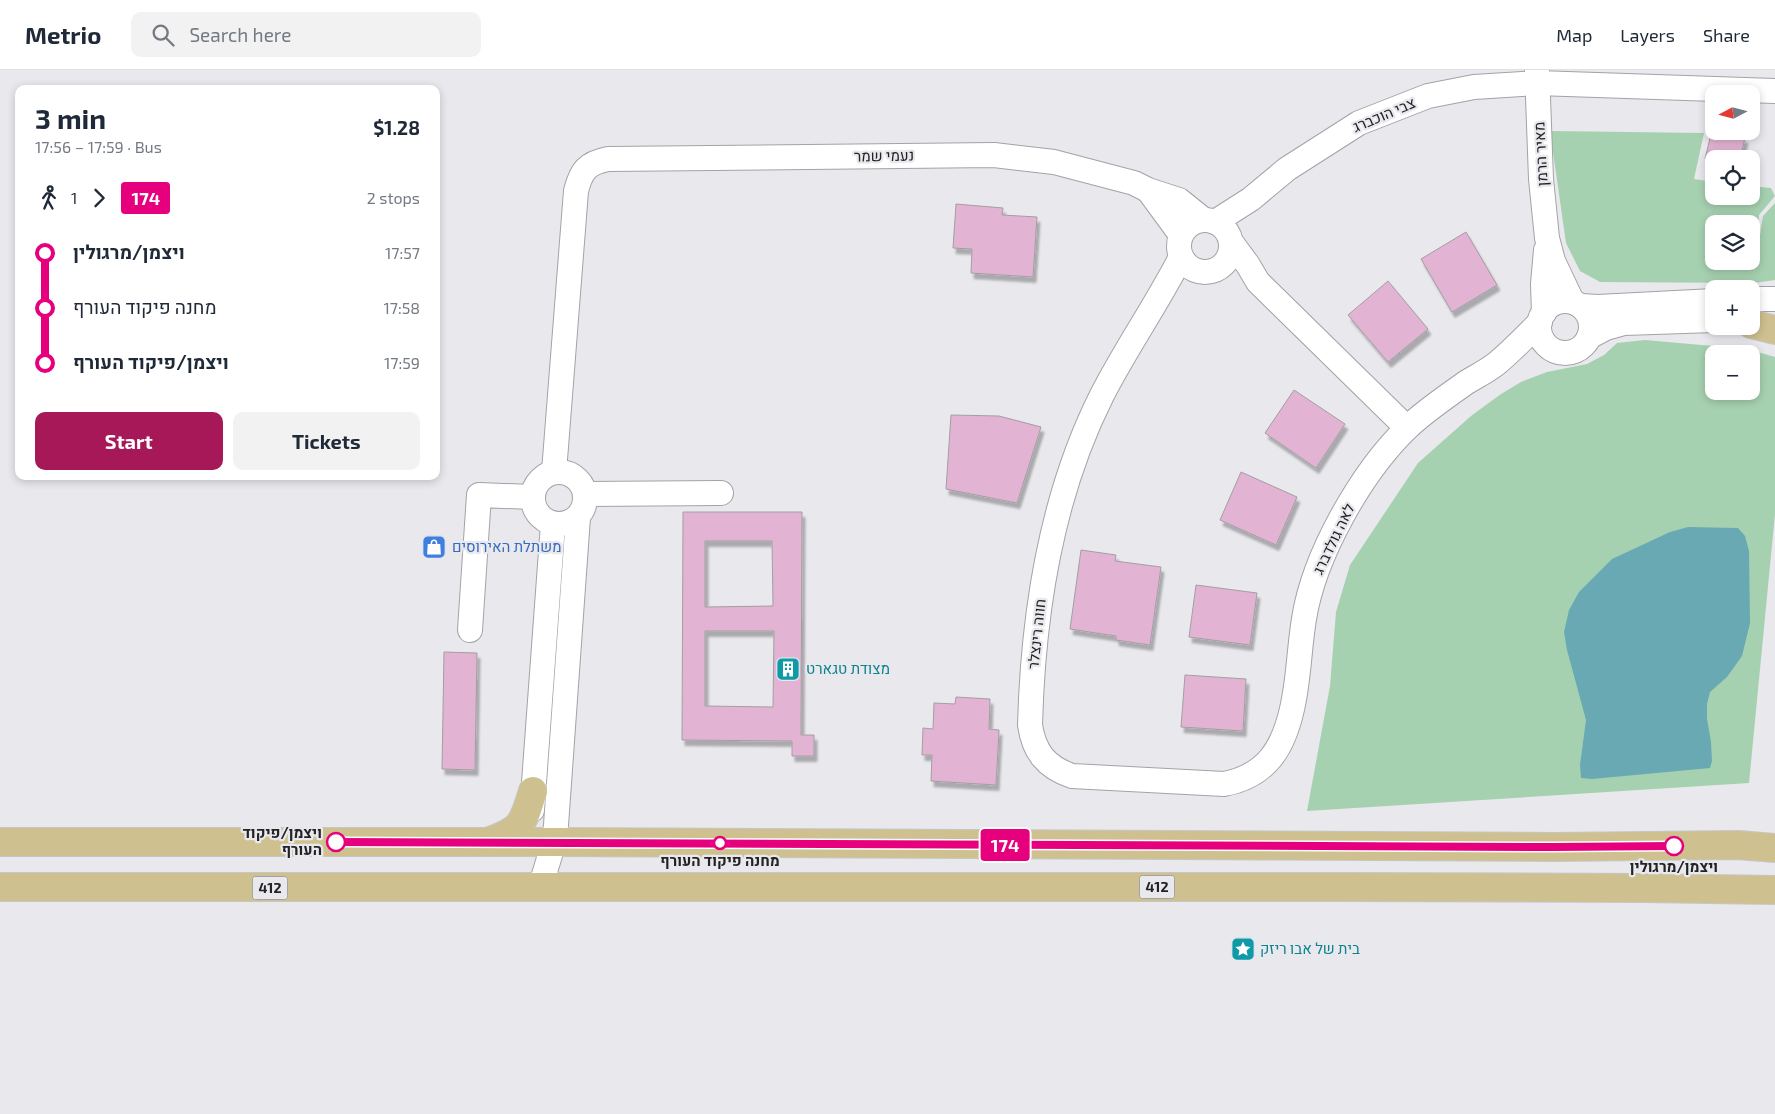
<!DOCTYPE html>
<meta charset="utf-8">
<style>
body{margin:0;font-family:"Exo 2",Heebo,sans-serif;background:#f2f2f3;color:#1f2937;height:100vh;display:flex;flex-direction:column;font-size:19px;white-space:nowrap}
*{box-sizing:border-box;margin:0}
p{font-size:16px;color:#747a83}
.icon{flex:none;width:28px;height:28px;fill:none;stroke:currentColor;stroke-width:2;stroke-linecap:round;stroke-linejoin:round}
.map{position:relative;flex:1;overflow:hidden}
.panel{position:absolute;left:15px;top:15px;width:425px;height:395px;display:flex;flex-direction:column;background:#fff;border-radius:10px;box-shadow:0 2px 8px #0003}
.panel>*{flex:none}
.badge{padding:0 10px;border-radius:4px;font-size:18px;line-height:32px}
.needle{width:32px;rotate:263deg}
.fabs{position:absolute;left:1705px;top:15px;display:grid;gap:10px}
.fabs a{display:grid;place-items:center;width:55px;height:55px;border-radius:10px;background:#fff;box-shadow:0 2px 8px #0003;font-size:25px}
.map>.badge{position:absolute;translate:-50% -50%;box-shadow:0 0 0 2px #fff}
.legs{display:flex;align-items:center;gap:8px;height:55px;padding:0 20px;font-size:16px}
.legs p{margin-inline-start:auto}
.headline{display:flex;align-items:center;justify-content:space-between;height:85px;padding:0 20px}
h1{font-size:28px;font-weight:700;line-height:38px}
.action{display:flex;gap:10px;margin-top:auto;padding:10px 20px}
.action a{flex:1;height:58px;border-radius:10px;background:#a71858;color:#fff;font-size:20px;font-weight:700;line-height:58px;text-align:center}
.action a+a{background:#f2f2f3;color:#1f2937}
ul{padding:0 20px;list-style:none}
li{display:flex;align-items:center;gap:18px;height:55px;font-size:19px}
li i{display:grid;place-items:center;width:8px;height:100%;margin:0 6px;background:currentColor}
li i::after{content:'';width:12px;height:12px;margin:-6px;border:4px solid;border-radius:50%;background:#fff}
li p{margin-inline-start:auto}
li:first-child i{background:linear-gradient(#0000 50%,currentColor 0)}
li:last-child i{background:linear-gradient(currentColor 50%,#0000 0)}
header{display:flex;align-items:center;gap:30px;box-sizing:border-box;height:70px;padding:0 25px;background:#fff;border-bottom:1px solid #e0e1e3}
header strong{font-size:24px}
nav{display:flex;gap:28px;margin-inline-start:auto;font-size:18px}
.search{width:350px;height:45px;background:#f2f2f3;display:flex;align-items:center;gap:12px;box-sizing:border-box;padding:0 18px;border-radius:10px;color:#747a83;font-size:19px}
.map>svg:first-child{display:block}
</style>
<header>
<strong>Metrio</strong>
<div class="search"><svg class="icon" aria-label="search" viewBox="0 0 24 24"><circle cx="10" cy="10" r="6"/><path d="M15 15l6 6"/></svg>Search here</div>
<nav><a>Map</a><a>Layers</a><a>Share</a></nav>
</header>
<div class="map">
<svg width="1775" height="1044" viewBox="0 0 1775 1044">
<defs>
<filter id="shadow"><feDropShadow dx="3" dy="5.5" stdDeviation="1" flood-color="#0004"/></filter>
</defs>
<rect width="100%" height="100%" fill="#e8e8ed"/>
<g fill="#a6d1b0" fill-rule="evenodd">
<path d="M 1550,61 L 1704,63 L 1694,109 L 1714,112 L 1714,126 L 1751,126 L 1751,116 L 1771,118 L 1775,126 L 1759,145 L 1754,204 L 1763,146 L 1775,133 L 1775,210 L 1754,213 L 1600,212 L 1580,201 L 1566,173 ZM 1714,154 L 1751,154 L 1751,191 L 1714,191 Z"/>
<path d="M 1645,270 L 1747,279 L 1775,287 L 1775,444 L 1749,713 L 1307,741 L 1330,616 L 1336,542 L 1350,495 L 1418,393 L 1471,346 L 1501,324 L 1521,312 L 1547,302 L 1587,294 L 1604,285 L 1617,273 ZM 1714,284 L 1751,284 L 1751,321 L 1714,321 Z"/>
</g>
<polygon fill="#68a9b4" points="1688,457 1738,458 1745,466 1749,481 1750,553 1742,586 1727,607 1710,622 1707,634 1707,649 1711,672 1712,691 1710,698 1592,709 1581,708 1580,695 1586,650 1567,580 1564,562 1569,540 1579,522 1612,489 1670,462"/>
<g fill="#e2b3d2" stroke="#a39ea1" fill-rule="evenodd" filter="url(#shadow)">
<polygon points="1712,60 1745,68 1740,89 1705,89"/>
<polygon points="956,134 1003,138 1002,145 1037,147 1033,207 971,203 972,179 953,178"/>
<polygon points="1466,162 1497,215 1452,242 1421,189"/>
<polygon points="1388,211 1428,259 1388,292 1348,245"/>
<polygon points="1294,320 1345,354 1316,398 1265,363"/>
<polygon points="951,345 999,346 1041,357 1017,433 946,419"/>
<polygon points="1241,402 1297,427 1276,475 1220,450"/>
<path d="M 683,442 L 802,442 L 801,665 L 814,665 L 814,686 L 792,686 L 792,671 L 682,670 ZM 705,471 L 772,471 L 773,536 L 705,537 ZM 705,561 L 774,561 L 773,637 L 705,636 Z"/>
<polygon points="1081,480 1116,485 1115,491 1161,497 1150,575 1116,570 1116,566 1070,559"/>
<polygon points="1196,515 1257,523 1250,575 1189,567"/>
<polygon points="444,582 477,583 475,700 442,699"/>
<polygon points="1185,605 1246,609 1243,661 1181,657"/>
<polygon points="956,627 990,629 989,659 999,660 996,715 931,711 932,685 922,685 923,658 933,659 934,633 955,634"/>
</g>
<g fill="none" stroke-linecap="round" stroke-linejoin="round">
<g stroke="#a3a3a7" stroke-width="26">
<g id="minor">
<polyline points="1537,0 1541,109 1547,168 1553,191 1572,231"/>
<polyline points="1148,120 1181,165"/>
<circle cx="1205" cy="176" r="26"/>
<polyline points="1215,152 1251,129 1287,99 1359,53 1428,26 1474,17 1537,13 1775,21"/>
<polyline points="1231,172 1248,195 1258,212 1407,358"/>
<path d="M 1181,187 C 1157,234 1126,278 1102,325 C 1051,426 1033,543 1030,655 C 1034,682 1046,697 1072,706 L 1224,714 C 1266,706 1283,679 1292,639 C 1299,609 1299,579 1304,549 C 1314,485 1361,403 1407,358 C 1425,341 1447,326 1467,312 C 1477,306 1487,301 1496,294 C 1511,282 1526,266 1540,252"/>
<polyline points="1751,229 1775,229"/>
<circle cx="1565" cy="257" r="26"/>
<polyline points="1581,236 1598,237 1714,231"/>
<polyline points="1544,243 1543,214 1546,180"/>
<polyline points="1589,267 1606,258 1624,253 1714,250"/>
<circle cx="559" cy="428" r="26"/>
<path d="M 554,402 L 576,121 C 581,101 587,93 608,89 L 994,85 L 1054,92 L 1134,113 L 1148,120 L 1179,130 L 1204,150"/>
<polyline points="585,424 721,423"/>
<polyline points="470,560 479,425 533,427"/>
<polyline points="532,740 553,454"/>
<polyline points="540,818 554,772 556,755 578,447"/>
</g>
</g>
<g stroke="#c6c6c6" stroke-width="30">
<g id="major">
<polyline points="1751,254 1775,260"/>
<path d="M 490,771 C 523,759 523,753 533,721"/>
<polyline points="0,772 554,772 1554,777 1738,775 1775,778"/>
<polyline points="0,817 1339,817 1644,818 1775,820"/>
</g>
</g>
<use href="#minor" stroke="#fff" stroke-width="24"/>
<use href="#major" stroke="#cfc08f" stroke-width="28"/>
</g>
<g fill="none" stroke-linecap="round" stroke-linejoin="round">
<g stroke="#fff" stroke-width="11">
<polyline id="line-1" points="336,772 1554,777 1674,776"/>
</g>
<use href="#line-1" stroke="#e6007e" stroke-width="8"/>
</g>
<defs>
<g id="shop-square" transform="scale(1.25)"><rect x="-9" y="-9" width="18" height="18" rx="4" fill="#3f7fe0" stroke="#e8e8ed"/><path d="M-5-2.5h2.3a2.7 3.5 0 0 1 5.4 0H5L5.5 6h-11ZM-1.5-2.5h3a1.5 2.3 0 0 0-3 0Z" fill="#fff"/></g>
<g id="building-square" transform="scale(1.25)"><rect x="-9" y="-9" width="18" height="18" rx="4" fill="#0f9aa8" stroke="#e8e8ed"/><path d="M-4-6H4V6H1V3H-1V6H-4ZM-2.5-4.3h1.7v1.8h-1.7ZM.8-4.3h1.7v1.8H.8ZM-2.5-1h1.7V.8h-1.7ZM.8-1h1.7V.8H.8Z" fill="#fff"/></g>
<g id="sight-square" transform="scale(1.25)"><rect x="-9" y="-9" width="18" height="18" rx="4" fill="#0f9aa8" stroke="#e8e8ed"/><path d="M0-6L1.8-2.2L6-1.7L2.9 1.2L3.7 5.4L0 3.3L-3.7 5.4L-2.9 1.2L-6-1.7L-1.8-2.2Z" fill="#fff"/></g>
</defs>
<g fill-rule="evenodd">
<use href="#shop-square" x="434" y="477"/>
<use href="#building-square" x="788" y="599"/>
<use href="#sight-square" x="1243" y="879"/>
</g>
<g fill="#fff" stroke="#e6007e" stroke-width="2.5">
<circle cx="336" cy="772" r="9"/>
<circle cx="720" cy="773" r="6"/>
<circle cx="1674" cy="776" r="9"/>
</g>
<g text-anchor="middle" stroke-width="4.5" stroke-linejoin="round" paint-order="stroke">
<g fill="#e8e8ed" stroke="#5e5e61" stroke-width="1">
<rect x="1139.5" y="805.5" width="35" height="23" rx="4"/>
<rect x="252.5" y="806.5" width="35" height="23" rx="4"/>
</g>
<g font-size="14" font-weight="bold" fill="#232325">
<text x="1157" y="822">412</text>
<text x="270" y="823">412</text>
</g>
<g font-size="15" fill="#232325" stroke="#e8e8ed">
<text transform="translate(1384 45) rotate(-23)" y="5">צבי הוכברג</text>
<text transform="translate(1541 84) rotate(-93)" y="5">מאיר הרמן</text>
<text transform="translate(884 86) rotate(-1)" y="5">נעמי שמר</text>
<text transform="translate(1334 469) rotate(-64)" y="5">לאה גולדברג</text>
<text transform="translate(1037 564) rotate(-84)" y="5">חווה רינצלר</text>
</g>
<g font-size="15" fill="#366cbe" stroke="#e8e8ed" text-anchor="start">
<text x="452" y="482">משתלת האירוסים</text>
</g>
<g font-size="15" fill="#0d838f" stroke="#e8e8ed" text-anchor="start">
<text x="806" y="604">מצודת טגארט</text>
<text x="1260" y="884">בית של אבו ריזק</text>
</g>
<g font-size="15" font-weight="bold" fill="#232325" stroke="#e8e8ed">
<text x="322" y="768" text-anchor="end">ויצמן/פיקוד<tspan x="322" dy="17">העורף</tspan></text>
<text x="720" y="796">מחנה פיקוד העורף</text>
<text x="1674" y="802">ויצמן/מרגולין</text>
</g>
</g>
</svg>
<div class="fabs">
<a><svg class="needle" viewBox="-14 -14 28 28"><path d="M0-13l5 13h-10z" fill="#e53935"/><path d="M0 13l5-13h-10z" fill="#747a83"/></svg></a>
<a><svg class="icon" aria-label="locate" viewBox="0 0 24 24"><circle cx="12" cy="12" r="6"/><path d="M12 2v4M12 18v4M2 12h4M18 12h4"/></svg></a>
<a><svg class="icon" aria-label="layers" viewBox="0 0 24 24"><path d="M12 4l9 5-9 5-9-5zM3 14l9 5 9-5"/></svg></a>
<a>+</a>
<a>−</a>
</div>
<b class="badge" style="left:1005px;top:775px;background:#e6007e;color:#fff">174</b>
<section class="panel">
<div class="headline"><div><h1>3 min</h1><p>17:56 – 17:59 · Bus</p></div><b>$1.28</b></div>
<div class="legs"><svg class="icon" aria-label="walk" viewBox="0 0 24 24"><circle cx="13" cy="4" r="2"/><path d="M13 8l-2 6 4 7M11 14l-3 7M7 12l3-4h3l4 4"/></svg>1<svg class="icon" aria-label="forward" viewBox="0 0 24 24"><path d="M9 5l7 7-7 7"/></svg><b class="badge" style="background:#e6007e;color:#fff">174</b><p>2 stops</p></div>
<ul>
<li><i style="color:#e6007e"></i><b>ויצמן/מרגולין</b><p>17:57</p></li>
<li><i style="color:#e6007e"></i><span>מחנה פיקוד העורף</span><p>17:58</p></li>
<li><i style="color:#e6007e"></i><b>ויצמן/פיקוד העורף</b><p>17:59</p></li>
</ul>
<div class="action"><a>Start</a><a>Tickets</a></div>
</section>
</div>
